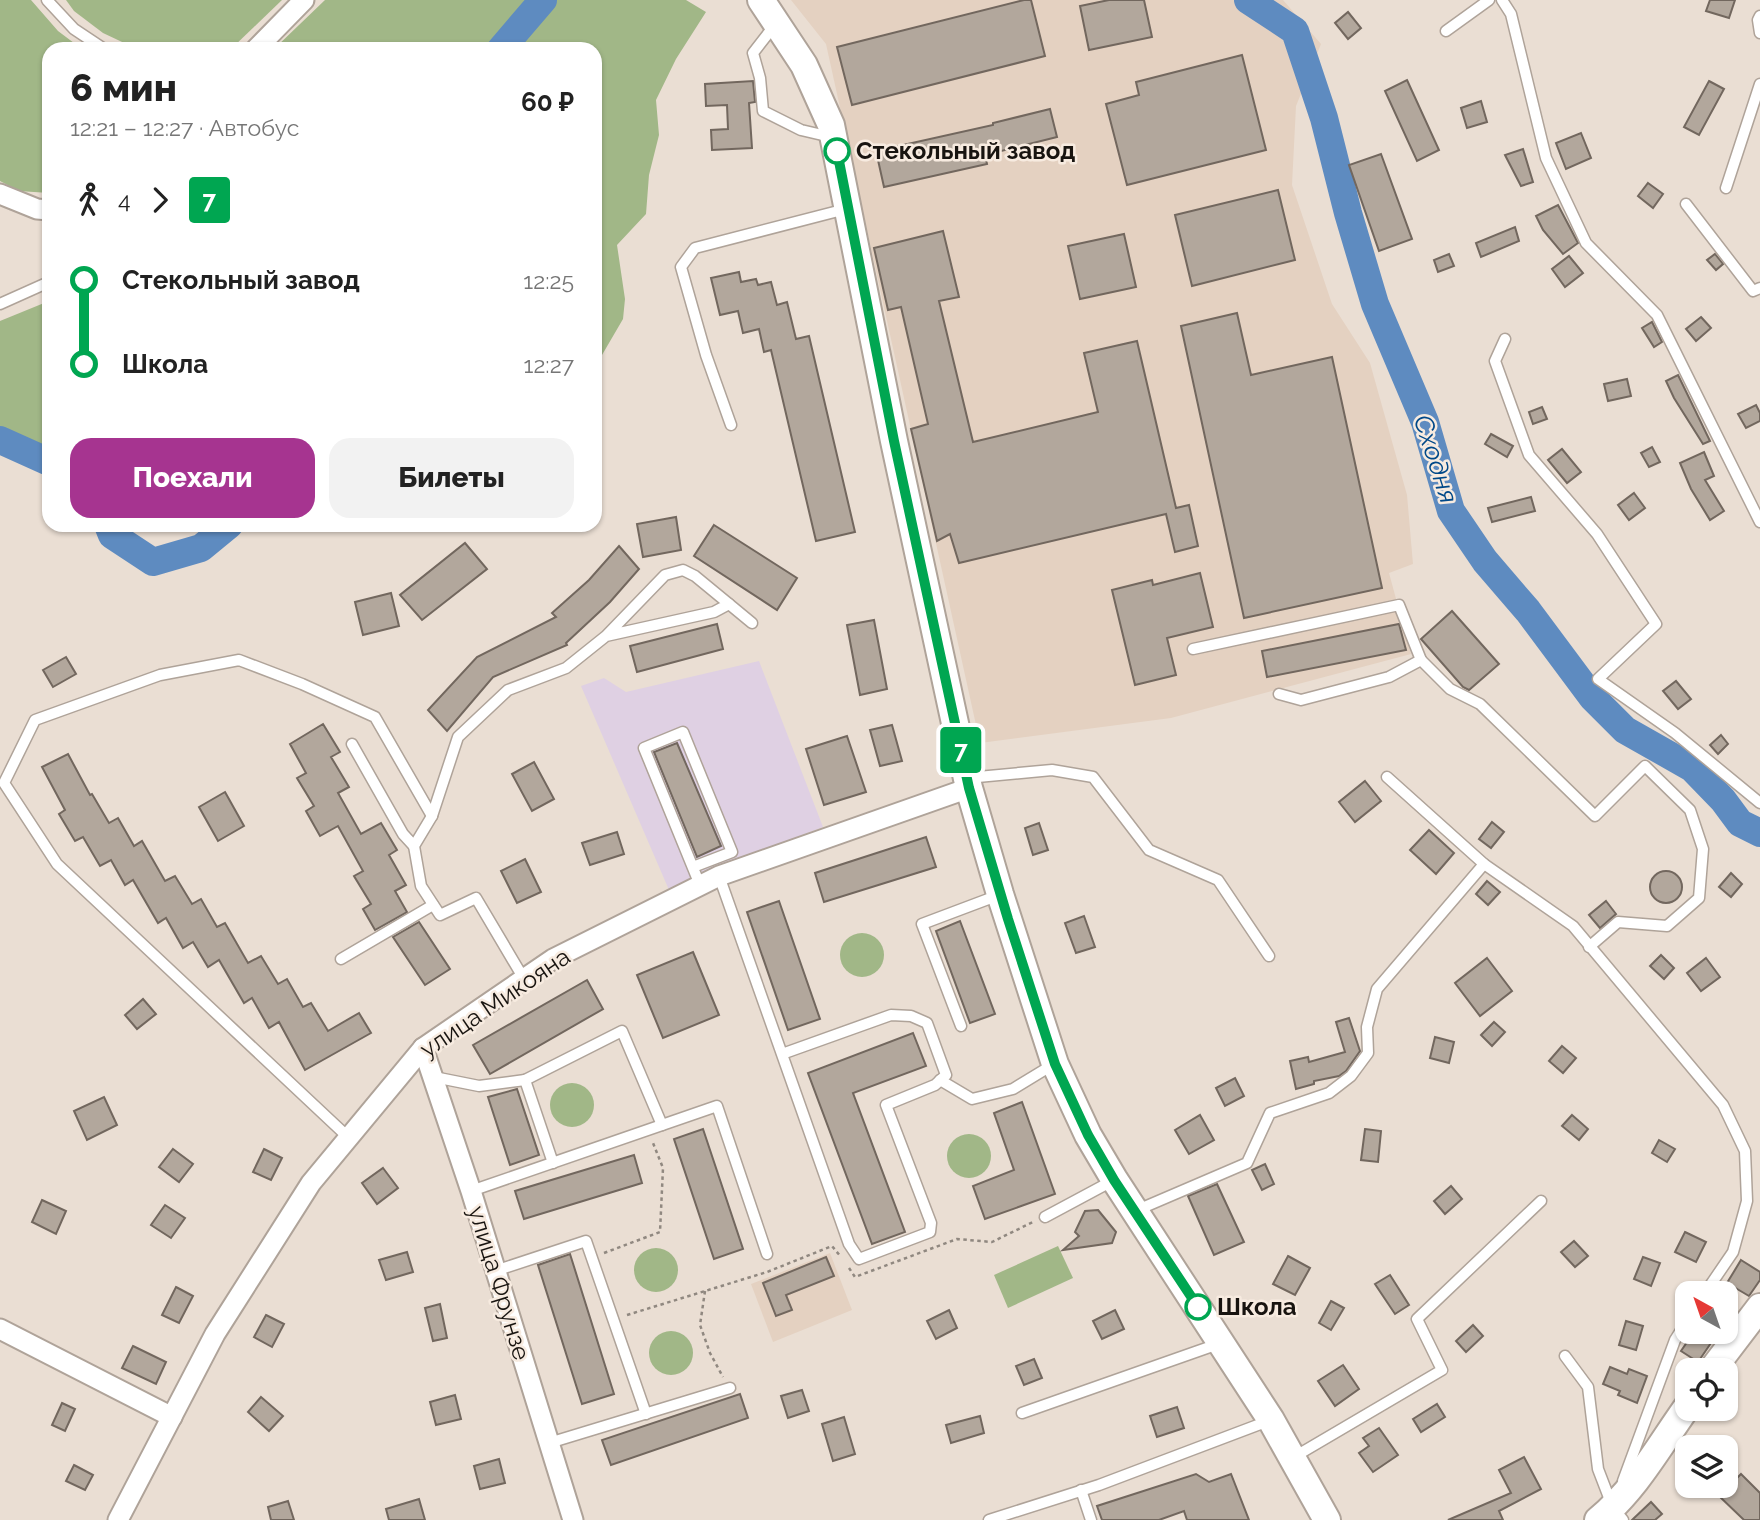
<!DOCTYPE html>
<html lang="ru">
<meta charset="utf-8">
<style>
body{margin:0;font-family:Raleway,sans-serif;background:#f2f2f2;color:#222;height:100vh;display:flex;flex-direction:column;font-size:26px;white-space:nowrap}
*{box-sizing:border-box;margin:0}
p{font-size:23px;color:#767676}
.icon{flex:none;width:38px;height:38px;fill:none;stroke:currentColor;stroke-width:2;stroke-linecap:round;stroke-linejoin:round}
.map{position:relative;flex:1;overflow:hidden}
.panel{position:absolute;left:42px;top:42px;width:560px;height:490px;display:flex;flex-direction:column;background:#fff;border-radius:21px;box-shadow:0 2px 5px #0004}
.panel>*{flex:none}
.badge{padding:0 14px;border-radius:5px;font-size:24px;line-height:46px}
.needle{width:46px;rotate:320deg}
.controls{position:absolute;left:1675px;top:1281px;display:grid;gap:14px}
.controls a{display:grid;place-items:center;width:63px;height:63px;border-radius:14px;background:#fff;box-shadow:0 2px 5px #0004;font-size:35px}
.map>.badge{position:absolute;translate:-50% -50%;box-shadow:0 0 0 4px #fff}
.legs{display:flex;align-items:center;gap:10px;height:77px;padding:0 28px;font-size:23px}
.legs p{margin-inline-start:auto}
.overview{display:flex;align-items:center;justify-content:space-between;height:119px;padding:0 28px}
h1{font-size:38px;font-weight:800;line-height:52px}
.primary-button{display:flex;gap:14px;margin-top:auto;padding:14px 28px}
.primary-button a{flex:1;height:80px;border-radius:21px;background:#a63490;color:#fff;font-size:28px;font-weight:800;line-height:80px;text-align:center}
.primary-button a+a{background:#f2f2f2;color:#222}
ul{padding:0 28px;list-style:none}
li{display:flex;align-items:center;gap:24px;height:84px;font-size:26px}
li i{display:grid;place-items:center;width:10px;height:100%;margin:0 9px;background:currentColor}
li i::after{content:'';width:18px;height:18px;margin:-9px;border:5px solid;border-radius:50%;background:#fff}
li p{margin-inline-start:auto}
li:first-child i{background:linear-gradient(#0000 50%,currentColor 0)}
li:last-child i{background:linear-gradient(currentColor 50%,#0000 0)}
.map>svg:first-child{display:block}
</style>
<div class="map">
<svg width="1760" height="1520" viewBox="0 0 1760 1520">
<rect width="100%" height="100%" fill="#eaded3"/>
<g fill="#e4d1c1">
<polygon points="791,0 1283,0 1321,44 1296,106 1292,185 1332,304 1370,363 1407,495 1413,564 1389,573 1411,654 1171,718 980,743 826,44"/>
<polygon points="830,1253 852,1310 773,1342 751,1284"/>
</g>
<polygon fill="#dfd0e3" points="759,661 823,827 697,875 669,890 581,686 604,678 626,692"/>
<g fill="#a1b787">
<polygon points="0,0 31,0 58,31 82,49 49,49 49,193 19,191 0,181"/>
<polygon points="66,0 282,0 231,49 137,49 103,33 74,11"/>
<polygon points="325,0 686,0 706,12 676,59 656,100 659,135 649,175 646,214 617,245 625,299 623,319 595,367 595,49 274,49"/>
<polygon points="49,301 49,457 0,437 0,321"/>
<circle cx="862" cy="955" r="22"/>
<circle cx="572" cy="1105" r="22"/>
<circle cx="969" cy="1156" r="22"/>
<polygon points="1058,1246 1073,1278 1008,1308 994,1275"/>
<circle cx="656" cy="1270" r="22"/>
<circle cx="671" cy="1353" r="22"/>
</g>
<g fill="none" stroke-linecap="round" stroke-linejoin="round">
<g stroke="#5e8bc0" stroke-width="28">
<polyline points="1248,0 1295,31 1324,118 1348,213 1375,304 1425,422 1451,511 1485,561 1528,611 1592,697 1625,730 1692,768 1723,800 1740,823 1760,833"/>
<polyline points="501,49 543,0"/>
<polyline points="0,440 49,462"/>
<polyline points="108,525 112,535 153,562 201,548 229,525"/>
</g>
</g>
<g fill="#b2a79c" stroke="#72675e" stroke-width="2">
<polygon points="1024,0 1031,0 1045,56 852,105 837,47"/>
<polygon points="1109,0 1144,0 1152,37 1089,50 1080,6"/>
<polygon points="1710,0 1735,0 1729,18 1706,11"/>
<polygon points="1348,12 1361,28 1348,39 1335,23"/>
<polygon points="1242,55 1266,150 1127,185 1106,104 1139,95 1136,82"/>
<polygon points="1407,80 1439,150 1417,161 1385,91"/>
<polygon points="753,81 755,102 749,103 752,148 712,150 711,130 728,129 727,105 706,106 705,84"/>
<polygon points="1709,81 1724,89 1699,135 1684,127"/>
<polygon points="1481,101 1487,122 1467,128 1461,108"/>
<polygon points="1050,109 1057,137 985,155 987,164 884,187 876,151 993,125 993,123"/>
<polygon points="1581,133 1591,158 1566,169 1556,143"/>
<polygon points="1523,149 1533,182 1521,186 1505,155"/>
<polygon points="1381,154 1412,239 1379,251 1349,165"/>
<polygon points="1648,183 1663,194 1653,208 1638,196"/>
<polygon points="1278,190 1295,260 1192,286 1175,215"/>
<polygon points="1558,205 1578,243 1563,254 1543,230 1536,216"/>
<polygon points="1515,227 1519,241 1481,257 1476,243"/>
<polygon points="943,231 959,297 939,301 973,442 1098,412 1084,353 1137,341 1176,508 1189,505 1198,546 1175,552 1166,514 959,563 950,534 937,541 911,429 928,424 901,307 888,310 874,248"/>
<polygon points="1124,234 1136,287 1080,299 1068,246"/>
<polygon points="1449,254 1454,266 1438,272 1434,260"/>
<polygon points="1715,254 1723,264 1716,270 1707,260"/>
<polygon points="1569,256 1583,273 1565,287 1552,269"/>
<polygon points="739,272 741,282 756,279 758,285 771,282 777,305 787,302 796,339 809,336 855,532 816,541 771,350 764,352 759,329 743,333 738,311 720,315 711,278"/>
<polygon points="1237,313 1251,375 1332,357 1382,588 1244,618 1181,326"/>
<polygon points="1701,317 1711,328 1696,341 1686,329"/>
<polygon points="1652,322 1662,342 1654,347 1642,328"/>
<polygon points="1678,375 1710,441 1703,444 1674,398 1666,381"/>
<polygon points="1627,379 1631,396 1608,401 1604,384"/>
<polygon points="1756,405 1760,413 1760,421 1746,428 1738,414"/>
<polygon points="1542,407 1547,419 1533,424 1529,412"/>
<polygon points="1491,434 1513,446 1507,457 1485,444"/>
<polygon points="1652,447 1660,462 1649,467 1641,453"/>
<polygon points="1562,449 1581,472 1567,483 1548,460"/>
<polygon points="1704,452 1714,476 1705,480 1724,511 1710,520 1691,489 1680,463"/>
<polygon points="1634,493 1645,508 1629,520 1618,505"/>
<polygon points="1531,497 1535,511 1492,522 1488,508"/>
<polygon points="676,517 681,550 643,557 637,524"/>
<polygon points="714,525 797,578 777,610 694,556"/>
<polygon points="465,543 487,569 422,620 400,595"/>
<polygon points="619,546 639,569 610,602 566,643 567,645 493,677 447,731 428,710 477,657 556,617 552,613 589,580"/>
<polygon points="1200,573 1213,627 1167,638 1176,675 1135,685 1112,590 1152,580 1153,585"/>
<polygon points="391,593 399,626 363,635 355,602"/>
<polygon points="1452,611 1499,664 1469,690 1463,687 1421,639"/>
<polygon points="874,620 887,689 860,695 847,625"/>
<polygon points="717,624 723,649 637,672 630,646"/>
<polygon points="1399,624 1406,650 1267,677 1262,651"/>
<polygon points="66,657 76,674 53,687 43,670"/>
<polygon points="1676,681 1691,699 1678,709 1663,691"/>
<polygon points="323,724 340,752 331,757 349,787 338,793 361,834 381,823 397,850 389,855 406,885 395,891 407,912 375,930 363,909 371,904 354,876 363,871 338,826 320,836 306,811 314,806 297,778 306,773 290,744"/>
<polygon points="892,725 902,761 880,766 870,730"/>
<polygon points="1721,735 1728,744 1718,754 1710,745"/>
<polygon points="847,736 866,792 824,805 806,749"/>
<polygon points="677,743 721,846 697,857 654,752"/>
<polygon points="68,754 90,795 92,794 109,823 118,818 134,846 142,841 165,881 175,876 192,904 201,899 217,927 225,923 248,963 261,956 278,984 287,979 303,1007 311,1003 328,1031 359,1013 371,1033 305,1070 279,1022 269,1028 252,998 244,1003 219,960 208,967 193,942 183,948 166,918 158,923 133,880 125,885 111,860 100,866 83,837 75,841 59,814 65,810 42,767"/>
<polygon points="534,762 554,799 532,811 512,774"/>
<polygon points="1365,781 1381,801 1355,822 1339,802"/>
<polygon points="225,792 244,826 218,841 199,807"/>
<polygon points="1492,822 1504,832 1491,848 1479,839"/>
<polygon points="1039,823 1048,850 1033,855 1025,828"/>
<polygon points="1429,830 1454,853 1436,874 1410,850"/>
<polygon points="617,832 624,854 590,865 582,843"/>
<polygon points="926,837 936,867 824,902 815,873"/>
<polygon points="525,859 541,892 517,903 501,871"/>
<circle cx="1666" cy="887" r="16"/>
<polygon points="1731,873 1742,884 1731,897 1719,887"/>
<polygon points="1487,881 1500,892 1488,905 1476,894"/>
<polygon points="779,901 820,1019 788,1030 747,912"/>
<polygon points="1606,901 1616,914 1600,928 1589,915"/>
<polygon points="1084,916 1095,947 1076,953 1065,923"/>
<polygon points="960,921 995,1014 970,1023 936,931"/>
<polygon points="419,922 450,969 425,985 393,937"/>
<polygon points="693,952 719,1015 663,1038 637,975"/>
<polygon points="1661,955 1674,968 1664,979 1650,966"/>
<polygon points="1487,958 1512,991 1480,1016 1455,983"/>
<polygon points="1706,958 1720,977 1701,991 1687,973"/>
<polygon points="587,980 603,1009 490,1074 473,1045"/>
<polygon points="143,999 156,1014 137,1029 125,1015"/>
<polygon points="1349,1018 1360,1051 1346,1071 1339,1076 1314,1081 1314,1084 1296,1089 1290,1061 1308,1057 1309,1062 1345,1052 1336,1022"/>
<polygon points="1494,1022 1505,1032 1492,1046 1481,1035"/>
<polygon points="913,1033 926,1066 853,1093 905,1232 872,1244 808,1073"/>
<polygon points="1435,1037 1454,1042 1449,1063 1430,1058"/>
<polygon points="1562,1046 1576,1058 1563,1073 1549,1061"/>
<polygon points="1235,1078 1244,1096 1225,1106 1216,1088"/>
<polygon points="517,1089 539,1155 510,1165 488,1097"/>
<polygon points="104,1097 117,1125 87,1140 74,1111"/>
<polygon points="1022,1102 1055,1194 985,1219 973,1186 1014,1170 994,1113"/>
<polygon points="1200,1115 1214,1140 1189,1154 1175,1130"/>
<polygon points="1572,1115 1588,1129 1579,1140 1562,1126"/>
<polygon points="703,1129 743,1249 714,1259 674,1139"/>
<polygon points="1365,1129 1381,1131 1378,1162 1361,1160"/>
<polygon points="1659,1140 1675,1149 1667,1162 1652,1153"/>
<polygon points="173,1149 193,1164 179,1182 159,1167"/>
<polygon points="264,1149 282,1158 271,1180 253,1172"/>
<polygon points="634,1155 642,1183 524,1219 515,1191"/>
<polygon points="1265,1164 1274,1184 1262,1190 1252,1170"/>
<polygon points="383,1168 398,1188 377,1204 362,1183"/>
<polygon points="1217,1184 1244,1242 1214,1255 1188,1196"/>
<polygon points="1451,1186 1462,1199 1445,1214 1434,1201"/>
<polygon points="42,1200 66,1211 56,1234 32,1222"/>
<polygon points="165,1205 185,1218 171,1238 151,1225"/>
<polygon points="1098,1210 1116,1232 1112,1243 1063,1250 1079,1236 1075,1232 1085,1211"/>
<polygon points="1685,1232 1706,1242 1696,1262 1675,1252"/>
<polygon points="1574,1241 1588,1256 1575,1267 1561,1252"/>
<polygon points="407,1252 413,1272 386,1280 379,1260"/>
<polygon points="570,1254 614,1394 582,1404 538,1265"/>
<polygon points="1288,1256 1310,1268 1295,1295 1273,1284"/>
<polygon points="826,1257 834,1276 786,1295 792,1310 776,1316 763,1283"/>
<polygon points="1643,1257 1660,1263 1651,1286 1634,1279"/>
<polygon points="1741,1260 1760,1272 1760,1280 1749,1296 1727,1283"/>
<polygon points="1390,1275 1409,1305 1395,1314 1375,1284"/>
<polygon points="176,1287 193,1296 179,1323 162,1315"/>
<polygon points="1331,1301 1344,1308 1331,1330 1319,1323"/>
<polygon points="440,1304 447,1338 433,1341 425,1308"/>
<polygon points="949,1310 957,1328 936,1339 927,1321"/>
<polygon points="1115,1310 1124,1329 1102,1339 1093,1321"/>
<polygon points="266,1315 284,1324 272,1347 254,1337"/>
<polygon points="1626,1321 1643,1326 1636,1350 1619,1345"/>
<polygon points="1473,1325 1483,1336 1466,1352 1456,1341"/>
<polygon points="1694,1332 1700,1332 1713,1340 1698,1362 1681,1351"/>
<polygon points="133,1346 166,1362 156,1384 122,1368"/>
<polygon points="1034,1359 1042,1378 1024,1385 1016,1366"/>
<polygon points="1343,1365 1359,1389 1335,1406 1318,1381"/>
<polygon points="1610,1367 1627,1374 1629,1369 1647,1376 1637,1403 1618,1395 1620,1391 1603,1384"/>
<polygon points="802,1390 809,1411 788,1418 781,1396"/>
<polygon points="740,1394 748,1418 611,1465 602,1440"/>
<polygon points="455,1395 461,1419 436,1425 430,1402"/>
<polygon points="261,1397 283,1416 269,1431 248,1412"/>
<polygon points="62,1403 75,1409 65,1431 52,1425"/>
<polygon points="1437,1404 1445,1417 1421,1432 1413,1419"/>
<polygon points="1177,1407 1184,1428 1157,1437 1150,1416"/>
<polygon points="980,1416 984,1433 951,1443 946,1425"/>
<polygon points="844,1417 855,1454 833,1461 822,1424"/>
<polygon points="1379,1428 1398,1455 1373,1472 1359,1453 1369,1446 1363,1438"/>
<polygon points="1524,1457 1541,1489 1499,1511 1503,1520 1448,1520 1511,1493 1499,1470"/>
<polygon points="499,1459 505,1483 480,1489 474,1466"/>
<polygon points="74,1465 93,1475 85,1490 66,1481"/>
<polygon points="1196,1474 1209,1482 1231,1474 1249,1520 1187,1520 1184,1511 1159,1520 1102,1520 1097,1506"/>
<polygon points="1741,1474 1760,1493 1760,1520 1744,1520 1719,1496"/>
<polygon points="419,1499 425,1520 389,1520 386,1509"/>
<polygon points="288,1501 294,1520 271,1520 268,1507"/>
<polygon points="1651,1502 1662,1514 1655,1520 1632,1520"/>
</g>
<g fill="none" stroke-linecap="round" stroke-linejoin="round">
<g stroke="#afa399" stroke-width="13">
<g id="lane">
<polyline points="47,0 74,29 104,49"/>
<polyline points="1502,0 1511,14 1546,158 1586,243 1657,315 1760,522"/>
<polyline points="1760,16 1758,20 1760,33"/>
<polyline points="774,26 753,53 760,78 763,111 801,130 831,137"/>
<polyline points="1446,31 1489,0"/>
<polyline points="1726,188 1760,84"/>
<polyline points="1686,204 1753,291 1760,288"/>
<polyline points="0,304 49,282"/>
<polyline points="1505,339 1495,361 1529,455 1597,534 1656,624 1598,679 1675,733 1760,803"/>
<polyline points="731,425 706,355 681,267 695,248 846,209"/>
<polyline points="729,604 752,623"/>
<polyline points="1193,649 1399,605 1421,660"/>
<polyline points="1279,694 1301,700 1389,677 1421,660 1450,689 1480,704 1595,816 1645,766 1690,810 1703,849 1699,898 1667,926 1618,922 1589,947"/>
<polyline points="352,744 403,834 414,846"/>
<polyline points="1387,777 1484,864 1573,926 1723,1105 1745,1151 1747,1201 1733,1252 1705,1293"/>
<polyline points="967,778 1052,770 1093,777 1149,850 1218,880 1269,956"/>
<polyline points="693,867 732,852 683,732 644,748 700,885"/>
<polyline points="719,876 849,1244 859,1259 930,1232 931,1223 886,1105 935,1085 946,1075 927,1023 911,1016 891,1015 782,1054"/>
<polyline points="341,959 433,905"/>
<polyline points="524,979 476,898 440,915 421,886 414,846 432,816 458,737 508,690 566,668 606,636 714,612 729,604 695,576 683,570 665,575 606,636"/>
<polyline points="961,1026 922,924 999,895"/>
<polyline points="434,1077 479,1086 525,1080"/>
<polyline points="940,1080 972,1099 1013,1089 1054,1064"/>
<polyline points="349,1138 57,864 4,783 35,720 160,675 239,660 302,684 375,717 432,816"/>
<polyline points="553,1163 525,1080 622,1031 662,1125"/>
<polyline points="471,1191 717,1106 767,1254"/>
<polyline points="1135,1211 1247,1163 1270,1113 1329,1093 1351,1076 1368,1053 1367,1027 1377,989 1484,864"/>
<polyline points="1045,1217 1114,1180"/>
<polyline points="495,1271 586,1241 646,1414"/>
<polyline points="1565,1356 1588,1387 1598,1469 1613,1508 1623,1520"/>
<polyline points="1022,1413 1221,1343"/>
<polyline points="549,1443 730,1388"/>
<polyline points="1294,1457 1442,1370 1417,1319 1541,1201"/>
<polyline points="1623,1481 1675,1340 1687,1321"/>
<polyline points="1081,1490 1091,1520"/>
<polyline points="989,1520 1099,1485 1271,1420"/>
</g>
</g>
<g stroke="#afa399" stroke-width="23">
<g id="street">
<polyline points="256,49 304,0"/>
<polyline points="0,194 37,209 49,210"/>
<polyline points="423,1048 471,1191 573,1520"/>
<polyline points="0,1329 172,1417"/>
<polyline points="118,1520 215,1334 311,1183 423,1048 553,959 719,876 969,788"/>
</g>
</g>
<g stroke="#afa399" stroke-width="30">
<g id="secondary">
<polyline points="761,0 804,65 831,125 894,441 969,788 1000,894 1055,1064 1088,1135 1114,1179 1271,1420 1327,1520"/>
<polyline points="1712,1370 1760,1307"/>
<path d="M 1598,1520 C 1636,1489 1659,1446 1687,1407"/>
</g>
</g>
<g stroke="#908880" stroke-width="2.5" stroke-dasharray="3.5 3.5" stroke-linecap="butt">
<polyline points="604,1253 660,1232 663,1168 653,1143"/>
<polyline points="849,1268 855,1277 957,1239 992,1242 1035,1221"/>
<polyline points="705,1291 700,1325 710,1353 723,1377"/>
<polyline points="627,1315 767,1272 832,1246 841,1257"/>
</g>
<use href="#lane" stroke="#fff" stroke-width="10"/>
<use href="#street" stroke="#fff" stroke-width="19"/>
<use href="#secondary" stroke="#fff" stroke-width="26"/>
</g>
<g fill="none" stroke-linecap="round" stroke-linejoin="round">
<g stroke="#fff" stroke-width="16">
<polyline id="line-1" points="837,151 894,441 969,788 1008,919 1055,1064 1088,1135 1114,1180 1198,1307"/>
</g>
<use href="#line-1" stroke="#00a651" stroke-width="10"/>
</g>
<g fill="#fff" stroke="#00a651" stroke-width="3.5">
<circle cx="837" cy="151" r="12"/>
<circle cx="1198" cy="1307" r="12"/>
</g>
<g text-anchor="middle" stroke-width="5" stroke-linejoin="round" paint-order="stroke">
<g font-size="24" font-weight="bold" fill="#181410" stroke="#f7ebe0" text-anchor="start">
<text x="856" y="159">Стекольный завод</text>
<text x="1217" y="1315">Школа</text>
</g>
<g font-size="24" fill="#181410" stroke="#f7ebe0">
<text transform="translate(495 1003) rotate(-34)" y="8">улица Микояна</text>
<text transform="translate(499 1283) rotate(73)" y="8">улица Фрунзе</text>
</g>
<g font-size="26" font-style="italic" fill="#004888" stroke="#f7ebe0">
<text transform="translate(1436 459) rotate(72)" y="9">Сходня</text>
</g>
</g>
</svg>
<div class="controls">
<a><svg class="needle" viewBox="-14 -14 28 28"><path d="M0-13l5 13h-10z" fill="#e53935"/><path d="M0 13l5-13h-10z" fill="#767676"/></svg></a>
<a><svg class="icon" aria-label="locate" viewBox="0 0 24 24"><circle cx="12" cy="12" r="6"/><path d="M12 2v4M12 18v4M2 12h4M18 12h4"/></svg></a>
<a><svg class="icon" aria-label="layers" viewBox="0 0 24 24"><path d="M12 4l9 5-9 5-9-5zM3 14l9 5 9-5"/></svg></a>
</div>
<b class="badge" style="left:961px;top:750px;background:#00a651;color:#fff">7</b>
<section class="panel">
<div class="overview"><div><h1>6 мин</h1><p>12:21 – 12:27 · Автобус</p></div><b>60 ₽</b></div>
<div class="legs"><svg class="icon" aria-label="walk" viewBox="0 0 24 24"><circle cx="13" cy="4" r="2"/><path d="M13 8l-2 6 4 7M11 14l-3 7M7 12l3-4h3l4 4"/></svg>4<svg class="icon" aria-label="forward" viewBox="0 0 24 24"><path d="M9 5l7 7-7 7"/></svg><b class="badge" style="background:#00a651;color:#fff">7</b></div>
<ul>
<li><i style="color:#00a651"></i><b>Стекольный завод</b><p>12:25</p></li>
<li><i style="color:#00a651"></i><b>Школа</b><p>12:27</p></li>
</ul>
<div class="primary-button"><a>Поехали</a><a>Билеты</a></div>
</section>
</div>
